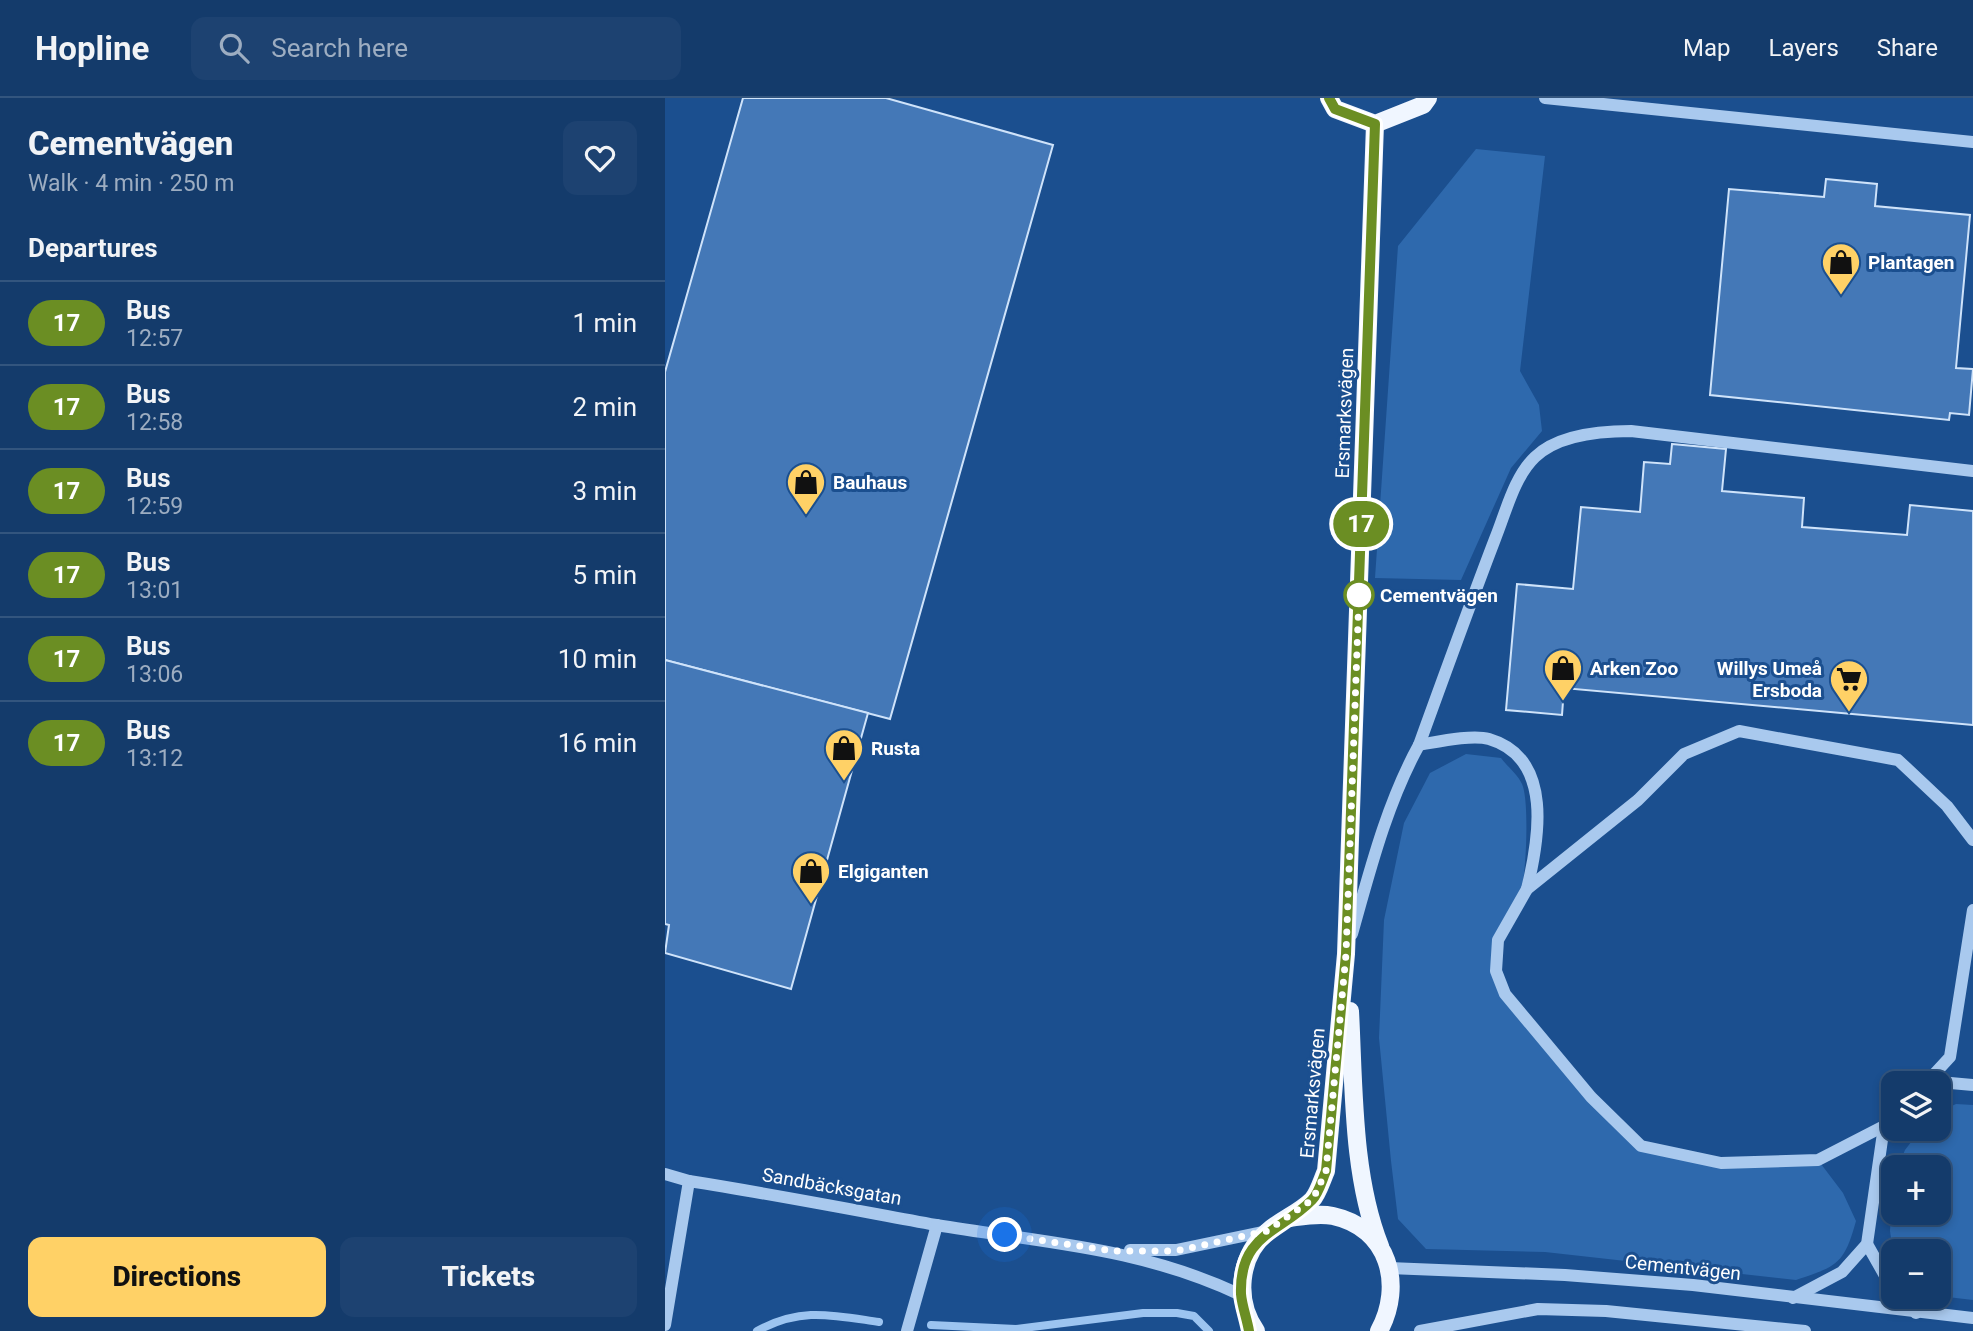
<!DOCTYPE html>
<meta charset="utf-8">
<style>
body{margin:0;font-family:Roboto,sans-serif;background:#1d4271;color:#f1f3f6;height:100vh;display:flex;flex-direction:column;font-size:26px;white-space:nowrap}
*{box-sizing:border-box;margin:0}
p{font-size:23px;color:#9dadc1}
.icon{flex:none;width:38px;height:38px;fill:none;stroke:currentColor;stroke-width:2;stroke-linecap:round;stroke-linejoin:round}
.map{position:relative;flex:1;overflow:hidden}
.sheet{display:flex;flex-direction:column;background:#143b6b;width:665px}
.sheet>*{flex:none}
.badge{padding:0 14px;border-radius:23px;font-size:24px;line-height:46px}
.fabs{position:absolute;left:1216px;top:973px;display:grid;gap:14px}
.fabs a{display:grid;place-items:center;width:70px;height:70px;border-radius:14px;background:#143b6b;box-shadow:0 4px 10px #0003,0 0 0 2px #33557e;font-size:35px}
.you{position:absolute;width:35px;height:35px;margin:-18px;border:5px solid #fff;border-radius:50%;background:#1a73e8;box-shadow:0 0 0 10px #1a73e833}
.map>.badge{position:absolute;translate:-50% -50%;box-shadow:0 0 0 4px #fff}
h2{padding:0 28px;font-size:26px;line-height:63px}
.round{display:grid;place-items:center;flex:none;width:74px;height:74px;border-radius:14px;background:#1d4271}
.headline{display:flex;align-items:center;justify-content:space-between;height:119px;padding:0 28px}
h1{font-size:33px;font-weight:800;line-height:52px}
.cta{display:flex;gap:14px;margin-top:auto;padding:14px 28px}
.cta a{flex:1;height:80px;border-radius:14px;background:#ffd166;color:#111;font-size:28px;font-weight:800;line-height:80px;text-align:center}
.cta a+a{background:#1d4271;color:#f1f3f6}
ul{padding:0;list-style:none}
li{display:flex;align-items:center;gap:21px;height:84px;padding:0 28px;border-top:2px solid #33557e}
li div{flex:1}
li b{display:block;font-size:26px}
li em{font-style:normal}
li .badge{min-width:77px;font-weight:700;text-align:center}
header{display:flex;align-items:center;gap:42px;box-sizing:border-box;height:98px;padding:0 35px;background:#143b6b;border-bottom:2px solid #33557e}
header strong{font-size:33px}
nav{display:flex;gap:38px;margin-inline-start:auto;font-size:24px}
.search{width:490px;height:63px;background:#1d4271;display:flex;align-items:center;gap:18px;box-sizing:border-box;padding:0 24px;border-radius:14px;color:#9dadc1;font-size:26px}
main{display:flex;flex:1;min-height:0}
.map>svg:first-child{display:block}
</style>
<header>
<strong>Hopline</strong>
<div class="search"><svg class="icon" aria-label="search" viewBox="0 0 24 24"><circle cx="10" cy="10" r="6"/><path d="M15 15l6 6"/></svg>Search here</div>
<nav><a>Map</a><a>Layers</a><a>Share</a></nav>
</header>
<main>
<section class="sheet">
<div class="headline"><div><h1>Cementvägen</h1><p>Walk · 4 min · 250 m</p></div><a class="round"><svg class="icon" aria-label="heart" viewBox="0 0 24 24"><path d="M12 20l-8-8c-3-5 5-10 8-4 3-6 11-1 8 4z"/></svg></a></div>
<h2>Departures</h2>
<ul>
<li><span class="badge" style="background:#6b8e23;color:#fff">17</span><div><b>Bus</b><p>12:57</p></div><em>1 min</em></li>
<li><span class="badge" style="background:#6b8e23;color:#fff">17</span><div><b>Bus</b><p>12:58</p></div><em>2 min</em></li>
<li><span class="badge" style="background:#6b8e23;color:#fff">17</span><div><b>Bus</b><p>12:59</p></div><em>3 min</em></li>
<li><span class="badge" style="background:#6b8e23;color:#fff">17</span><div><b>Bus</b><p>13:01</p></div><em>5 min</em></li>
<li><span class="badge" style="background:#6b8e23;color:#fff">17</span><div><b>Bus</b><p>13:06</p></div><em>10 min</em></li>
<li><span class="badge" style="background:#6b8e23;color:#fff">17</span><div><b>Bus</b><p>13:12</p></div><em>16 min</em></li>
</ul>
<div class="cta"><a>Directions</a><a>Tickets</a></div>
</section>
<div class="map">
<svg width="1308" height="1233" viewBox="0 0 1308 1233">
<rect width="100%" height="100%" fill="#1b4f8f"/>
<g fill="#2e69ad">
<polygon points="811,51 880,58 855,273 874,307 877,333 846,370 796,482 710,480 733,148"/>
<path d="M 801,656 L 836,660 C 842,668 853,677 857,686 C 865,703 861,786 854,805 C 839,847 820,844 840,896 L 976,1048 L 1020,1060 L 1153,1062 L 1178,1095 L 1191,1123 C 1179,1166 1173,1168 1131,1182 L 880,1154 L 761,1151 L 733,1121 L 726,1063 L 714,940 L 719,822 L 739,725 L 765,675 Z"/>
<polygon points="1291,1006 1308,1007 1308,1202 1274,1198 1274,1153 1228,1154 1225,1133 1228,1082 1228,1115 1274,1115 1274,1069 1233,1069 1240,1052 1256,1031 1274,1031 1274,1014"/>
</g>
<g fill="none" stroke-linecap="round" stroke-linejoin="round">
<g stroke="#9cc4f0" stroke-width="8">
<polyline points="266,1227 351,1231 478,1215 512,1215 529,1218 544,1233"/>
<path d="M 92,1233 C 136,1209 166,1217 214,1224"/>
</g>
</g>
<g fill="#4478b7" stroke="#cfe3fa" stroke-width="2">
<polygon points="78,0 221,0 388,47 225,621 0,562 0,274"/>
<polygon points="1161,81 1212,86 1210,108 1305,117 1291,270 1308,271 1304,317 1285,315 1284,322 1045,297 1064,91 1159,99"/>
<polygon points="1007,346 1061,351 1057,393 1139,400 1137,429 1242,437 1245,407 1308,413 1308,627 899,590 897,617 841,612 852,486 908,491 916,409 975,414 979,364 1005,366"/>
<polygon points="0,562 203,615 126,891 0,855 4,827 0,826"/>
</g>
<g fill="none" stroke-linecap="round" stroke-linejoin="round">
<g stroke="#a9c9ee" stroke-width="12">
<polyline points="880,0 1308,44"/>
<path d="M 754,647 C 779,578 804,509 830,441 C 841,414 849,379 870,359 C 894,336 936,333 966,333 L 1308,373"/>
<path d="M 687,836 C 705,772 722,705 754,647 C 772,644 807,636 824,641 C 889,660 874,742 862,791"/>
<polyline points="1263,983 1308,987"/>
<polyline points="1261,985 1285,959 1308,812"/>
<polyline points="1228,1019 1219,1028 1153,1062 1056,1065 976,1048 926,999 840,896 831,873 833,842 862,791 973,702 1019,656 1074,633 1233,662 1282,708 1308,742"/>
<polyline points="0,1076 24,1083"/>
<polyline points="1202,1146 1228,1192"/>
<polyline points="465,1152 511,1152 602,1133"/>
<polyline points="724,1170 900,1177 1028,1187 1308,1220"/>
<polyline points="1235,1199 1251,1215"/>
<polyline points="1128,1200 1177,1174 1202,1146 1219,1028"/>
<path d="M 0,1227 L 24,1083 C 107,1096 189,1112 271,1127 C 380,1145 474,1149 576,1197"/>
<polyline points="242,1233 272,1127"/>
<polyline points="755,1233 873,1211 941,1213 1140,1233"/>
</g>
<g stroke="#f0f6ff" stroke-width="18">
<polyline points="664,0 670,11 710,26 758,7 763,0"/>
<path d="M 685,913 C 689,988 687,1078 715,1148"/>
<path d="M 625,1120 C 639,1118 654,1115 668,1118 C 724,1130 739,1187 714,1233"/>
<path d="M 591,1233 C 570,1203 573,1159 602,1134 C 615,1122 634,1115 647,1102 C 653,1096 657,1082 661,1073 L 681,856 L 710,26"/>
</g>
</g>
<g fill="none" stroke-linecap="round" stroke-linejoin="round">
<g stroke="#fff" stroke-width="16">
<path id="line" d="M 584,1233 C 582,1221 577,1208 576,1196 C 574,1136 615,1135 647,1102 C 654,1095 657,1082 661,1073 L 681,856 L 710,26 L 670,11 L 664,0"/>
</g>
<use href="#line" stroke="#6b8e23" stroke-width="10"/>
<polyline stroke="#fff" stroke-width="7" stroke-dasharray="0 12.6" points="340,1137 448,1153 511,1153 602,1133 648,1101 661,1073 681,856 694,497"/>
</g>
<defs>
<g id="shop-pin" transform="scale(2.0125)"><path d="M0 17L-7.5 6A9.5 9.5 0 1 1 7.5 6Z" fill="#ffd166" stroke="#1b4f8f"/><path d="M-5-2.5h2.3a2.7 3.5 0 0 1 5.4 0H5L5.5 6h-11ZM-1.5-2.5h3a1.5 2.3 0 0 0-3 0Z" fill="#111"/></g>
<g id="supermarket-pin" transform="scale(2.0125)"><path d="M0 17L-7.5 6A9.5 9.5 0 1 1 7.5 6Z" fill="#ffd166" stroke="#1b4f8f"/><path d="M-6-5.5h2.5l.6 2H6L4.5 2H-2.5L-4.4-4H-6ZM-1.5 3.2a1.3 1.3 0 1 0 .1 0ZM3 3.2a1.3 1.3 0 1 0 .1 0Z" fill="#111"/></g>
</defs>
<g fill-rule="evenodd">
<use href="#shop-pin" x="1176" y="164"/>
<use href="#shop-pin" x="141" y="384"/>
<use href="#shop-pin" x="898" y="570"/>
<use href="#supermarket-pin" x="1184" y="581"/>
<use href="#shop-pin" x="179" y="650"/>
<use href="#shop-pin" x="146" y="773"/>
</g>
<circle fill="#fff" stroke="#6b8e23" stroke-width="3.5" cx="694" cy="497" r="14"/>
<g text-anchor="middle" stroke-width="6" stroke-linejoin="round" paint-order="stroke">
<g font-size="19" font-weight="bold" fill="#fff" stroke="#1b4f8f" text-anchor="start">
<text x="1203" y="171">Plantagen</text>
<text x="168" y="391">Bauhaus</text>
<text x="925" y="577">Arken Zoo</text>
<text x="1157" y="577" text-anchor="end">Willys Umeå<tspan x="1157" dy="22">Ersboda</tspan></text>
<text x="206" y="657">Rusta</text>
<text x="173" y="780">Elgiganten</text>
</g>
<g font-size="19" fill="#fff" stroke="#1b4f8f">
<text transform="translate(679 315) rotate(-88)" y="7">Ersmarksvägen</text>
<text transform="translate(647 995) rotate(-85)" y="7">Ersmarksvägen</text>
<text transform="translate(167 1088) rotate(10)" y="7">Sandbäcksgatan</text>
<text transform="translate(1018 1169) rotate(6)" y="7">Cementvägen</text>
</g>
<g font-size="19" font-weight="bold" fill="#fff" stroke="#1b4f8f" text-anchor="start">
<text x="715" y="504">Cementvägen</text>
</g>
</g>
</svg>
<div class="fabs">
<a><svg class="icon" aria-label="layers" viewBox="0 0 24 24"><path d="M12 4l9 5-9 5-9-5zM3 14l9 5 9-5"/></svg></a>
<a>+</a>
<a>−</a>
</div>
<div class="you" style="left:340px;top:1137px"></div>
<b class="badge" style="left:696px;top:426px;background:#6b8e23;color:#fff">17</b>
</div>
</main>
